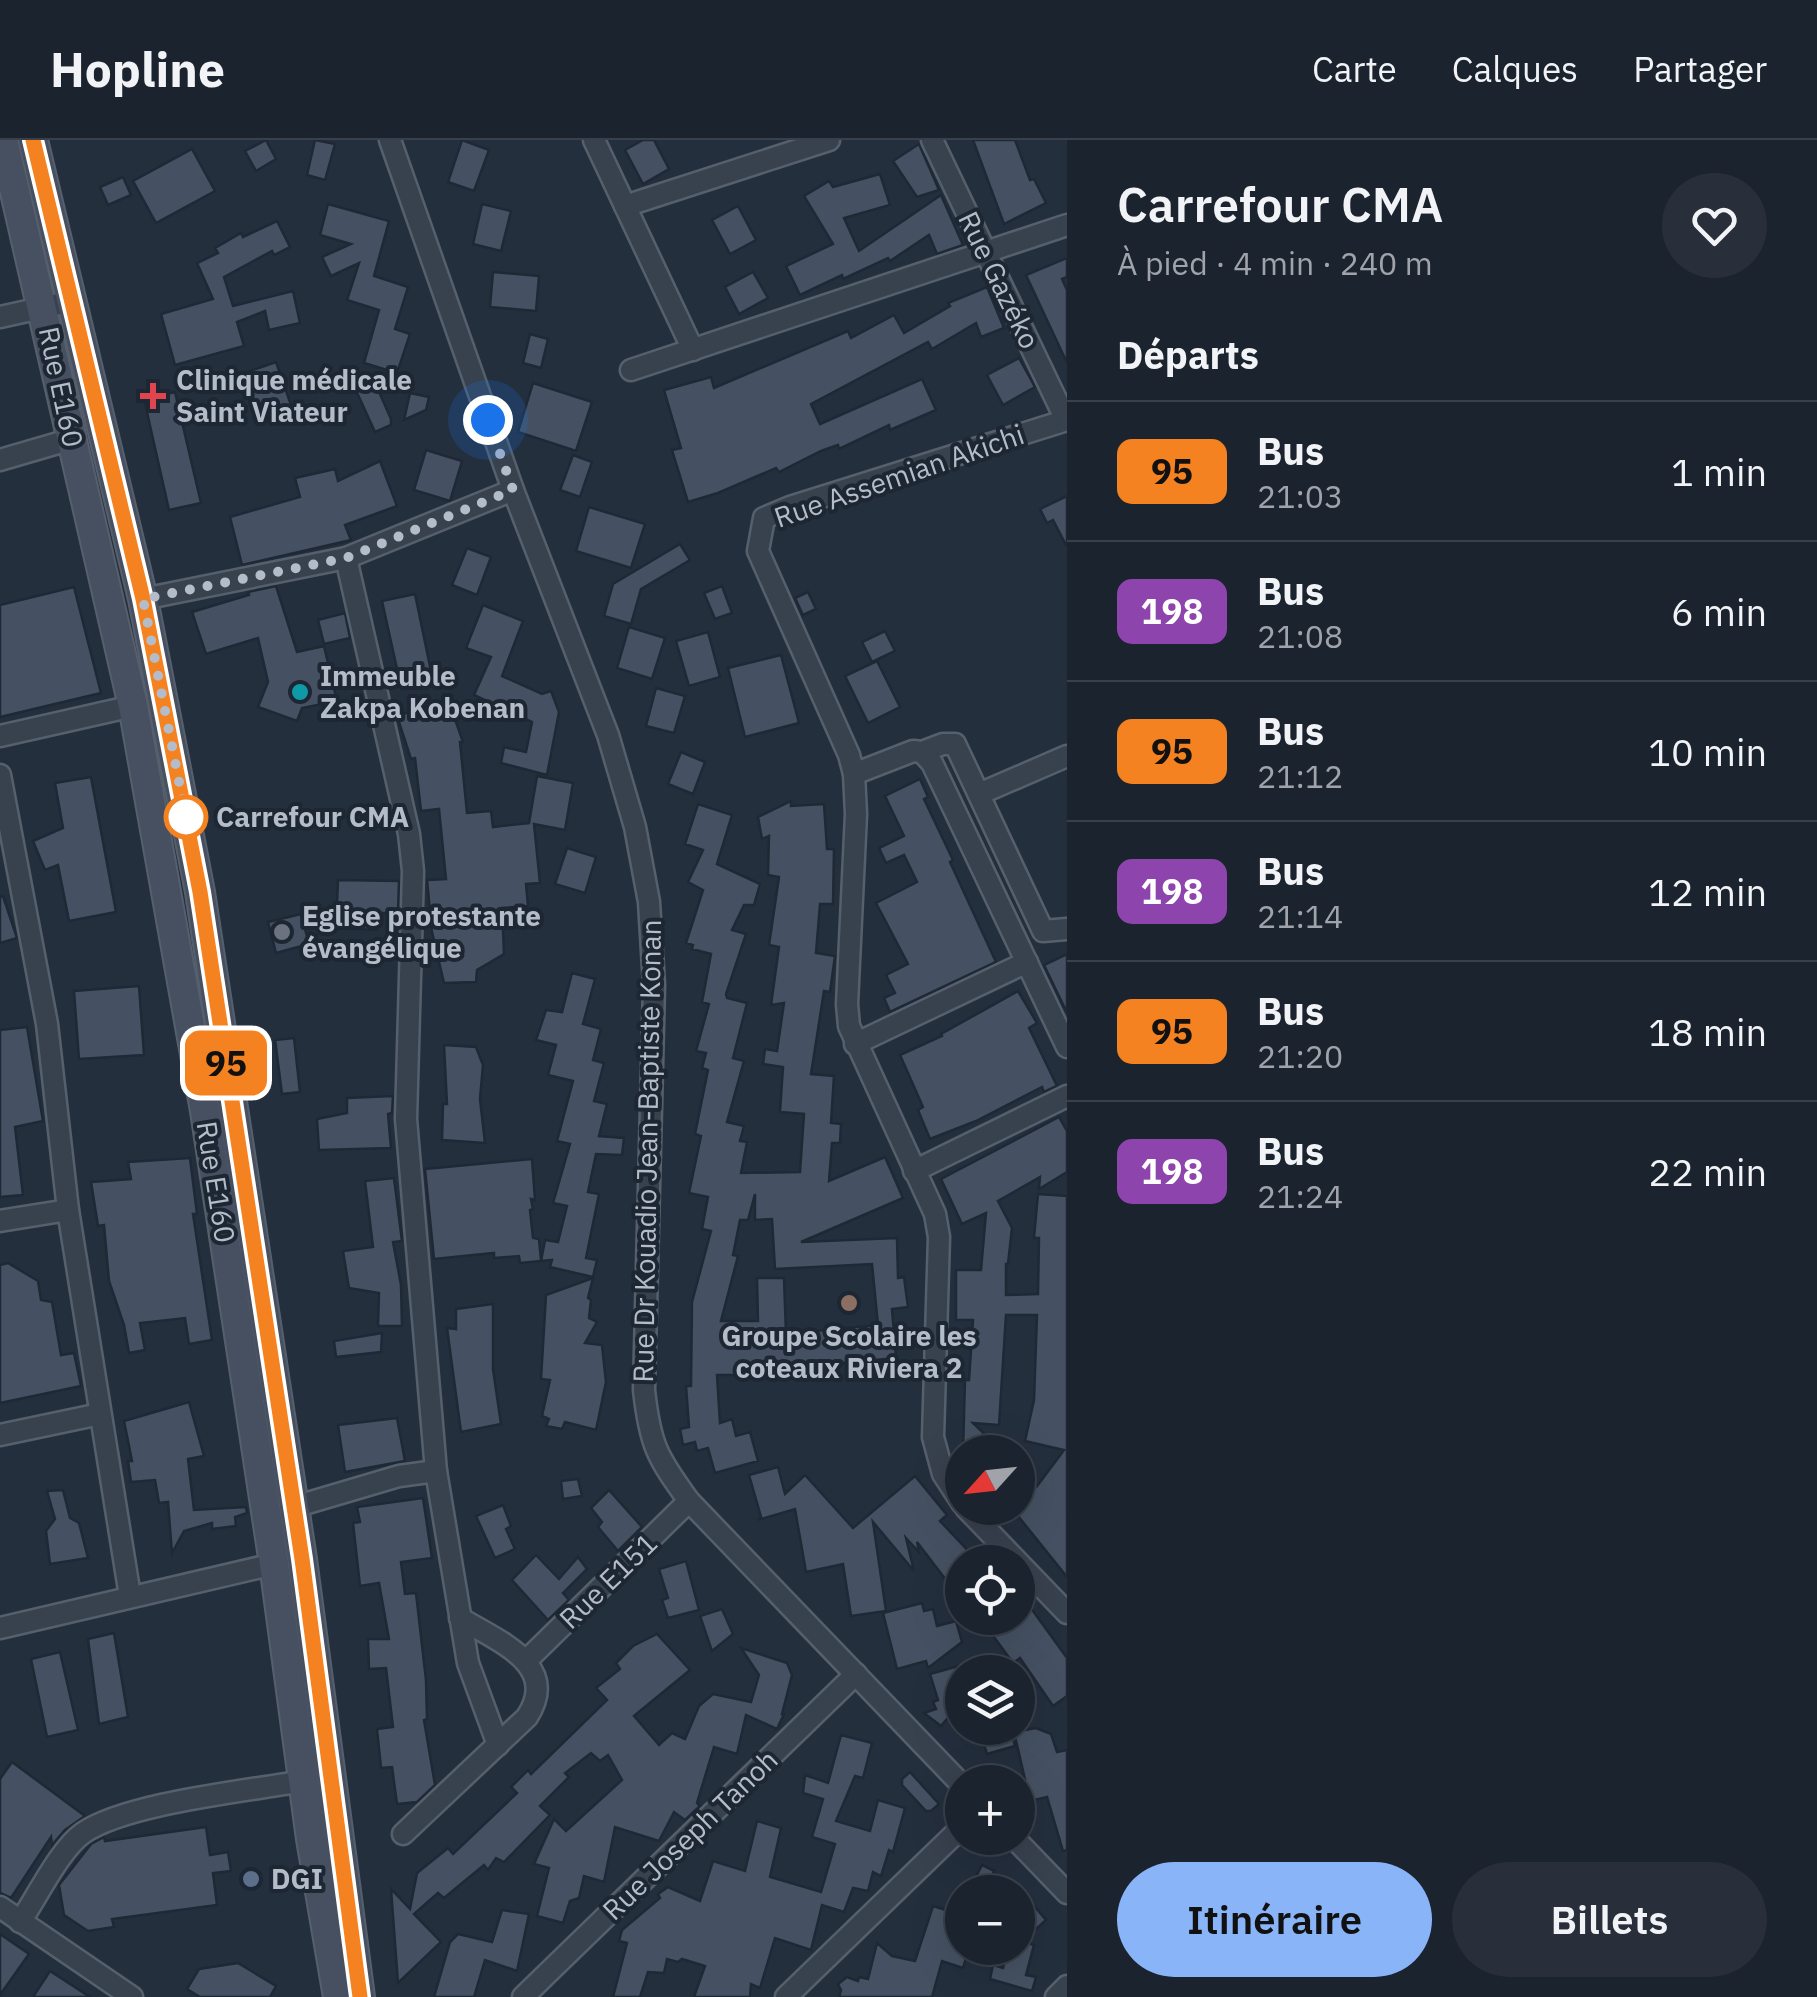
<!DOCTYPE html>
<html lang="fr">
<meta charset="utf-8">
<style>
body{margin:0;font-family:"IBM Plex Sans",sans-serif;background:#282f3a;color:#f1f3f6;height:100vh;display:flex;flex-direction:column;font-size:38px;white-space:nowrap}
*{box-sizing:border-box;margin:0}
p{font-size:32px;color:#a0a4aa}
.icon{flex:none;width:55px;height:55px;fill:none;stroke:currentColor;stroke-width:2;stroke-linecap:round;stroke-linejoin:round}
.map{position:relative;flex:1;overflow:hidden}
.sheet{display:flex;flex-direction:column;background:#1b232e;width:750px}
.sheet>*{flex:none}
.badge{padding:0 20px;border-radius:15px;font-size:35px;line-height:65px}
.needle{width:65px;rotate:243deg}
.buttons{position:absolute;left:945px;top:1295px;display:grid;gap:20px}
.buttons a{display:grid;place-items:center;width:90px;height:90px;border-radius:50%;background:#1b232e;box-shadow:0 10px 40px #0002,0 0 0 2px #39404a;font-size:50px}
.you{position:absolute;width:50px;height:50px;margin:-25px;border:8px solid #fff;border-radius:50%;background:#1a73e8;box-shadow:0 0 0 15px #1a73e833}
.map>.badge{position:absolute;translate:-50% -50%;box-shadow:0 0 0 5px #fff}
h2{padding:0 50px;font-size:38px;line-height:90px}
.round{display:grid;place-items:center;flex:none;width:105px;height:105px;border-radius:52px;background:#282f3a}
.summary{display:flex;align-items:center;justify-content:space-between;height:170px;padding:0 50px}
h1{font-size:48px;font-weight:600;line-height:75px}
.cta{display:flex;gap:20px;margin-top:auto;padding:20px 50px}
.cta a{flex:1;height:115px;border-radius:60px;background:#8ab4f8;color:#111;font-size:40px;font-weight:600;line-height:115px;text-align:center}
.cta a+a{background:#282f3a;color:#f1f3f6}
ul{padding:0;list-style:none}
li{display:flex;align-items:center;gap:30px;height:140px;padding:0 50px;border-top:2px solid #39404a}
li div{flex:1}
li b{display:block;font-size:38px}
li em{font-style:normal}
li .badge{min-width:110px;font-weight:700;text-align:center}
header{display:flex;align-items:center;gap:60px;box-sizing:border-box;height:140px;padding:0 50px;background:#1b232e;border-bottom:2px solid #39404a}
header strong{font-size:48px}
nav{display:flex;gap:55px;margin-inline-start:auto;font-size:35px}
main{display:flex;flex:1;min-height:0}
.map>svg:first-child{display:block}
</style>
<header>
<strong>Hopline</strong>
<nav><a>Carte</a><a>Calques</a><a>Partager</a></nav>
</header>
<main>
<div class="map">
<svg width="1067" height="1857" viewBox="0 0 1067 1857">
<rect width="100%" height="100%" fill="#242f3e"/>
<g fill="#455162" stroke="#1f2835" stroke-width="2.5" fill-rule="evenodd">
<polygon points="266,0 276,19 256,31 245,11"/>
<polygon points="315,0 335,4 325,40 307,35"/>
<polygon points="462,0 489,10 474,51 448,42"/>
<polygon points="643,0 654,0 669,29 643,44 625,10"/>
<polygon points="973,0 1015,0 1030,40 1034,39 1046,63 1004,84"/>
<polygon points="919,4 939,50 917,57 893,21"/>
<polygon points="192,9 215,51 156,83 133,41"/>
<polygon points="880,34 890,65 844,78 859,111 941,55 963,105 937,114 929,95 890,121 888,118 843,139 842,135 800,155 786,126 833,104 804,56 829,41 833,47"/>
<polygon points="123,37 131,55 108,65 100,47"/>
<polygon points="328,64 389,81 374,136 408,147 395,189 410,194 397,233 364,223 379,170 347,160 359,123 331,136 322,117 351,104 320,95"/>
<polygon points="482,64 511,71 501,111 473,104"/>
<polygon points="738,66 756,100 730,114 712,80"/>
<polygon points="277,81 290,107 274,115 272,111 224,137 233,166 293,151 300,183 269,190 265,171 237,182 244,206 175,225 161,174 213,159 197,123 218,113 215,108 241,93 243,97"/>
<polygon points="1067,118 1067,137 1062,139 1067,150 1067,223 1026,135"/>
<polygon points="493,132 539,136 536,171 490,167"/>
<polygon points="753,132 768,158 739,174 725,147"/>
<polygon points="987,147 1004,188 981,197 976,183 932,209 928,202 811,264 820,284 922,239 936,270 890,290 889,285 839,309 838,305 821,311 779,332 776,328 718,353 688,362 672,310 681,308 664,250 711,237 714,248 848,191 851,198 894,175 904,193 950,166 948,163"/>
<polygon points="530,194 548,199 541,228 523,223"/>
<polygon points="1019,218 1035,247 1003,265 987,235"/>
<polygon points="276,222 291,265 259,276 244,233"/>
<polygon points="373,238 391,279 391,285 375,292 354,246"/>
<polygon points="533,243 592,262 576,311 518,292"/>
<polygon points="175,252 201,363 169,370 144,259"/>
<polygon points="410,253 429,257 426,270 404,280"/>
<polygon points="426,310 462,321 450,361 414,350"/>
<polygon points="573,315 592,322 580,357 560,350"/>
<polygon points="380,321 397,366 345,385 351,400 242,425 230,377 300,357 295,338 335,329 338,341"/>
<polygon points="1067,356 1067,407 1053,380 1047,383 1040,369"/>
<polygon points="589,367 645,384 631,428 576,411"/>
<polygon points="680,404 690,420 641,449 631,484 604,476 613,444"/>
<polygon points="467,408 491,417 477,455 452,445"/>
<polygon points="276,446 297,512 324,506 337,561 302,568 297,581 258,567 268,542 258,498 206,514 192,472 249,455 248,452"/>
<polygon points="722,446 732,473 715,479 704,453"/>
<polygon points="74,447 101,553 0,577 0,465"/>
<polygon points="808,452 816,469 803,475 795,458"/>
<polygon points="415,454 431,531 399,538 382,461"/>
<polygon points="483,465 523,481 502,536 542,554 551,551 559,572 547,635 501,623 504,607 526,612 532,582 474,555 491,517 466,508"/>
<polygon points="345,473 350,498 324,504 318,480"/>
<polygon points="629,487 665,498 652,539 617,528"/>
<polygon points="885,491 895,511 872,522 862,502"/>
<polygon points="708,492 720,537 689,546 676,501"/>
<polygon points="781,515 799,583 745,597 728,528"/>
<polygon points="877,521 900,567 868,583 845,536"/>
<polygon points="656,548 685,556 674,593 646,586"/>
<polygon points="448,559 463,602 460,602 467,673 491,671 493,687 529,683 537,636 573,643 565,690 534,684 540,743 526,744 528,766 502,768 504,814 477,830 476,842 444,843 432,792 427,740 446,739 439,669 421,671 415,618 411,619 397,576"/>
<polygon points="681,612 705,622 693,654 668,644"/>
<polygon points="91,637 116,772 69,781 58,725 45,730 33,701 63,688 55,643"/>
<polygon points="920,639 928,657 924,659 953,720 950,722 996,822 890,872 884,858 895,853 886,835 908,824 876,763 917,742 904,715 886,723 879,708 904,696 885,656"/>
<path d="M 791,661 L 791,666 L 824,664 L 827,709 L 834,709 L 833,764 L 820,764 L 816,813 L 835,816 L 830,852 L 824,851 L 811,934 L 834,936 L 831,983 L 841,984 L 840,1003 L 832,1003 L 829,1041 L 885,1017 L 903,1058 L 801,1102 L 897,1098 L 898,1138 L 904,1137 L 908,1167 L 892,1169 L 896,1218 L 778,1229 L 777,1222 L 743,1224 L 743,1235 L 717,1235 L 720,1283 L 732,1279 L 736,1296 L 750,1292 L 758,1321 L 715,1333 L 708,1308 L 697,1311 L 695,1302 L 683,1305 L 680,1289 L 689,1287 L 686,1246 L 691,1246 L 692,1162 L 711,1091 L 702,1089 L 708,1057 L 689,1053 L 701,996 L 695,994 L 708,930 L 702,928 L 706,913 L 696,911 L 709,864 L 702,862 L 711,814 L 692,809 L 693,805 L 686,803 L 703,750 L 688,742 L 703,710 L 685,704 L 698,664 L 732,675 L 717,724 L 760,744 L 754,765 L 744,765 L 732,790 L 746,794 L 726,854 L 727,858 L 747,863 L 733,918 L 744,921 L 727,982 L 744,986 L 740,1001 L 747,1002 L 741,1033 L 800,1032 L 804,974 L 780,972 L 783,927 L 763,924 L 765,909 L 777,911 L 784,863 L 771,865 L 779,807 L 769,805 L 779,737 L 768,735 L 769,696 L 762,699 L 758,677 ZM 755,1054 L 755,1080 L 772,1079 L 775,1129 L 872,1124 L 878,1185 L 786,1194 L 784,1138 L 757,1138 L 758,1181 L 721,1181 L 738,1116 L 733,1115 L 740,1080 L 748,1080 Z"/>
<polygon points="567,708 596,717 585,753 555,744"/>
<polygon points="338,740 399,741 398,773 378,773 377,790 336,788"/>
<polygon points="3,756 17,798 0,803 0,757"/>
<polygon points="301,774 309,804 276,813 268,782"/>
<polygon points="1067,814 1067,873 1044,825"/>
<polygon points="572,833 595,839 583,884 601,889 593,920 604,923 594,961 607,964 599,996 624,998 622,1015 596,1014 588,1052 599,1054 586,1118 597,1120 593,1137 550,1127 552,1120 520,1123 519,1116 494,1118 494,1113 434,1119 425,1029 532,1019 535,1060 531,1059 533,1069 530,1070 533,1098 539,1099 541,1121 545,1100 558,1102 567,1066 553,1063 570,1004 557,1001 573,941 548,935 556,905 536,900 546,870 562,872"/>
<polygon points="139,846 144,915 79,919 74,851"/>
<polygon points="1018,851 1037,883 1029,888 1057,946 1044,952 1042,947 976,981 930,999 918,970 923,967 900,915 942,896 941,894"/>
<polygon points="27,887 43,981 15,987 23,1055 0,1057 0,890"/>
<polygon points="294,898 300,952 282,954 275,900"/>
<polygon points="444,905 476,907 483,925 480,959 485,1003 442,1000 443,964 447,964"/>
<polygon points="393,956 392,973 388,974 391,1008 319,1010 317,979 347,973 347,958"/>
<polygon points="1059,977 1067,991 1067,1032 1039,1049 1040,1037 998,1061 1012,1088 1008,1124 1006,1124 1006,1155 1038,1154 1039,1098 1034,1098 1038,1054 1067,1056 1067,1437 1018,1376 1018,1327 1037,1346 1064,1310 1025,1301 1034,1260 1037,1175 1006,1175 999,1285 973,1283 1003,1312 963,1312 965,1240 969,1240 973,1180 956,1180 956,1130 981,1130 986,1073 962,1084 941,1039"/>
<polygon points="190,1018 197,1074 193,1074 212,1200 189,1204 185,1178 140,1183 145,1210 129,1213 124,1185 109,1141 104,1085 98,1086 91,1042 131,1039 128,1022"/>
<polygon points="394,1038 402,1101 393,1102 401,1145 402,1186 378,1186 379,1153 349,1148 343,1111 373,1107 365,1041"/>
<polygon points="8,1123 38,1141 41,1160 52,1162 61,1215 74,1213 81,1246 0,1263 0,1125"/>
<polygon points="593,1138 588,1158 591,1160 589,1178 597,1182 585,1203 602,1205 606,1242 596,1290 565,1282 562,1289 546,1286 549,1279 542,1276 550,1240 541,1239 546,1155"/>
<polygon points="493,1164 493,1229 501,1284 461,1292 447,1188 456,1189 456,1169"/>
<polygon points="382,1193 381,1212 336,1217 334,1201"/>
<polygon points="189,1262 204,1316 188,1319 194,1370 246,1367 247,1373 235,1377 236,1386 212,1389 212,1383 184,1391 172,1413 168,1362 159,1363 155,1340 131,1342 128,1321 132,1321 124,1281"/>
<polygon points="397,1278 405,1321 345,1332 338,1285"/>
<polygon points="778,1327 785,1354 805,1335 853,1388 915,1336 947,1375 940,1381 975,1418 970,1422 962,1422 962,1454 952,1439 946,1440 917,1402 919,1412 906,1398 914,1431 873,1382 886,1471 851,1476 843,1424 806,1432 795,1369 758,1380 761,1377 749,1335"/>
<polygon points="578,1339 582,1356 563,1359 561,1341"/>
<polygon points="63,1350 70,1378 79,1383 88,1418 50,1424 46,1391 55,1379 47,1351"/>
<polygon points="609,1350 642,1387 618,1411 598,1387 602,1382 591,1368"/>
<polygon points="423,1358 432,1418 401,1422 405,1454 416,1453 426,1540 427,1579 424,1580 435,1645 417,1662 397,1664 392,1627 381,1628 377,1589 393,1587 386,1528 369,1529 368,1499 389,1499 379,1443 360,1446 353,1383 360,1382 357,1367"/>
<polygon points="503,1365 511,1386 506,1389 515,1409 495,1418 476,1376"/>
<polygon points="536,1415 559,1439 578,1417 587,1429 563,1453 569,1460 548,1480 512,1440"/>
<polygon points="686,1421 699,1470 668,1478 662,1460 668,1458 659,1429"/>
<polygon points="922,1463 924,1471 933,1469 937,1486 956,1481 962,1502 928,1528 926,1521 897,1529 883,1473"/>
<polygon points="1028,1464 1067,1518 1067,1556 1053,1566 1020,1518 1013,1523 980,1478 1018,1478 1018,1472"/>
<polygon points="722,1469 733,1494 712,1511 700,1476"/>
<polygon points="114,1493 128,1577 99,1584 88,1499"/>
<polygon points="657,1494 690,1530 634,1576 659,1605 672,1593 685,1599 699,1566 713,1554 751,1562 759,1535 741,1508 787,1523 792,1535 782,1574 784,1574 777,1589 746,1575 737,1614 714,1607 697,1663 700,1666 685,1680 674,1672 659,1701 615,1687 604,1742 584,1736 579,1758 570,1761 563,1783 537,1776 549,1728 534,1724 554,1679 566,1691 622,1640 608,1615 600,1621 591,1613 565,1633 569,1637 540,1666 550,1675 504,1722 496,1718 488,1730 484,1725 444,1758 438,1753 414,1774 441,1802 398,1843 391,1749 410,1769 417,1733 448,1708 453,1714 517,1653 511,1647 528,1630 531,1634 607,1560 596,1548 620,1529 616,1523 633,1506"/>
<polygon points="60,1512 78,1590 47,1597 31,1519"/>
<polygon points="962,1525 962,1571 951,1574 941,1586 924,1573 936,1569 933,1562 938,1560 930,1534"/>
<polygon points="979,1588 1010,1588 1015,1606 987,1614"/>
<polygon points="1036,1588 1051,1594 1057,1612 1067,1610 1067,1710 1063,1711 1047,1657 1030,1661 1014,1592"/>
<polygon points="841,1595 872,1603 863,1638 855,1636 836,1681 870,1691 878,1660 905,1668 893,1712 889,1710 881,1736 873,1732 868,1751 853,1748 844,1772 822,1765 811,1810 775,1798 760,1848 751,1844 750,1857 694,1857 705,1826 682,1819 678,1822 667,1819 664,1833 648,1832 640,1857 613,1857 627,1803 619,1801 622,1790 660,1758 658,1754 668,1747 700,1761 713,1721 745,1731 757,1681 781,1688 770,1737 821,1752 835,1704 812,1697 823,1659 803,1653 805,1635 828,1643"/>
<polygon points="12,1622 85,1676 65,1690 52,1705 51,1697 11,1758 0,1753 0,1639"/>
<polygon points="910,1632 939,1664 931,1671 926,1671 902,1645 902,1639"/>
<polygon points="206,1687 210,1715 228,1712 231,1731 213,1733 217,1765 112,1779 114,1787 88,1791 64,1775 59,1745 91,1704 104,1697 105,1701"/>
<polygon points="982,1725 994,1731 987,1752 968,1752"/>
<polygon points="933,1766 962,1775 962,1808 969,1808 963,1828 942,1821 932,1857 839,1857 841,1850 838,1844 847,1837 858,1841 859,1837 868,1839 877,1803 892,1816 915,1821"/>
<polygon points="1035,1767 1046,1780 1034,1791 1022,1776"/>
<polygon points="502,1770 529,1774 517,1831 485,1820 474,1857 434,1857 450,1802 458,1794 492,1802"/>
<polygon points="0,1794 29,1814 0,1855"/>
<polygon points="1018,1800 1034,1805 1026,1835 1036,1837 1032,1851 990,1839 993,1825 1003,1828 1008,1808 1018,1808"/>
<polygon points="238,1823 276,1846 270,1857 200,1857 187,1849 199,1829"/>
<polygon points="50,1831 90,1857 33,1857"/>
</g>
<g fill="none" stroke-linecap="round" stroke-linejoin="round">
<g stroke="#565f6c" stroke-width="25">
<g id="street">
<path d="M 390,0 L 513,350 L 608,595 L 635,687 L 649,762 L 654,845 L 644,1250 C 650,1305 657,1317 689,1361 L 962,1645"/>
<polyline points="594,0 693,210"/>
<polyline points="932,0 1066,280"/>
<polyline points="625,66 829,0"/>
<polyline points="0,177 73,161"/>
<polyline points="631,230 1067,85"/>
<polyline points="0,320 72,299"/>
<polyline points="346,418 409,694 413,731 406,979 436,1331 468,1523 498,1605"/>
<polyline points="143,459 346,418 513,350"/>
<polyline points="0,596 133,566"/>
<polyline points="922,612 943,604 955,604 1043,791 1067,789"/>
<polyline points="854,634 913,611 922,612 932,623 1067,907"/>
<polyline points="0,635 47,884 68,1070 130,1456"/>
<polyline points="979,654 1067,616"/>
<polyline points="855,904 1027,822"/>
<polyline points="914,1031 1067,956"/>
<polyline points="0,1081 68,1070"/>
<polyline points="0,1295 100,1274"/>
<polyline points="962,1363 943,1334 933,1297 939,1097 935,1074 849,886 847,864 856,674 854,634 849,615 758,411 764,378 790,367 1067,280"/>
<polyline points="294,1367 399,1336 436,1331"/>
<polyline points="966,1368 1067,1473"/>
<polyline points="0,1488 274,1424"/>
<polyline points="527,1520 689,1361"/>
<path d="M 403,1694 L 527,1577 C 561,1524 497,1501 460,1478"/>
<polyline points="1014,1698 1067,1753"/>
<polyline points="0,1767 132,1857"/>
<path d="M 20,1782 C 37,1757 60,1709 83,1693 C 127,1663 247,1651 303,1641"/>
<polyline points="523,1857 856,1534"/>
<polyline points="786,1857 962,1687"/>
<polyline points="1056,1857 1067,1846"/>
</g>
</g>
<g stroke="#565f6c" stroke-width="32">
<g id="secondary">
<polyline points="3,0 133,566 205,971 274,1424 311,1699 338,1857"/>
<polyline points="33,0 143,459 200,752 302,1419 360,1857"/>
</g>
</g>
<use href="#street" stroke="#38414e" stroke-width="20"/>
<use href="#secondary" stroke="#465061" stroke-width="28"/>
</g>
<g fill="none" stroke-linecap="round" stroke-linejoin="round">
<g stroke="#fff" stroke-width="22">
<polyline id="line" points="33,0 143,459 200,752 302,1419 360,1857"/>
</g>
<use href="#line" stroke="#f58220" stroke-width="15"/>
<polyline stroke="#b4bcc9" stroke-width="10" stroke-dasharray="0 18" points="186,677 143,459 346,418 513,350 488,280"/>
</g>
<path fill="#e0444e" stroke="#1d2633" stroke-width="4" d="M148 241h10v10h10v10h-10v10h-10v-10h-10v-10h10z"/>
<circle fill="#0f9aa8" stroke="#1d2633" stroke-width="4" cx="300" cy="552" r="10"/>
<circle fill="#fff" stroke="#f58220" stroke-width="5" cx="186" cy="677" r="20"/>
<circle fill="#6b7280" stroke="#1d2633" stroke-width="4" cx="282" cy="792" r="10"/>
<circle fill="#8d6e63" stroke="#1d2633" stroke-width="4" cx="849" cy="1163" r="10"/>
<circle fill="#5c6f8a" stroke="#1d2633" stroke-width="4" cx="251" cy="1739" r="10"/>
<g text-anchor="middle" stroke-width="8" stroke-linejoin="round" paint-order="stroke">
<g font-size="28" fill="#b4bcc9" stroke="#1d2633">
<text transform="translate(999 140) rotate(64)" y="10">Rue Gazéko</text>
<text transform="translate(61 247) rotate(78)" y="10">Rue E160</text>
<text transform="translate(899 336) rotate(-19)" y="10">Rue Assemian Akichi</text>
<text transform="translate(647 1011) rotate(-89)" y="10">Rue Dr Kouadio Jean-Baptiste Konan</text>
<text transform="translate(216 1042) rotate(81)" y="10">Rue E160</text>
<text transform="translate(608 1441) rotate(-44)" y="10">Rue E151</text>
<text transform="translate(690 1695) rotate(-44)" y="10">Rue Joseph Tanoh</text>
</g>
<g font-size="28" font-weight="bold" fill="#b4bcc9" stroke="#1d2633" text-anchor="start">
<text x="176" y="250">Clinique médicale<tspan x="176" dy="32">Saint Viateur</tspan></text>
<text x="320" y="546">Immeuble<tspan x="320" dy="32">Zakpa Kobenan</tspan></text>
<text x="302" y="786">Eglise protestante<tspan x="302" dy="32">évangélique</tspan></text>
<text x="849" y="1206" text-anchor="middle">Groupe Scolaire les<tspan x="849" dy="32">coteaux Riviera 2</tspan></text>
<text x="271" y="1749">DGI</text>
</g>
<g font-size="28" font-weight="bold" fill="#b4bcc9" stroke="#1d2633" text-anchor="start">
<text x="216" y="687">Carrefour CMA</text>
</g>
</g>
</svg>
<div class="buttons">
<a><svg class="needle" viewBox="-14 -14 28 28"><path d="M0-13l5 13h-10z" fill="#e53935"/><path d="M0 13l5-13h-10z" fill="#a0a4aa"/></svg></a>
<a><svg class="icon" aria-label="locate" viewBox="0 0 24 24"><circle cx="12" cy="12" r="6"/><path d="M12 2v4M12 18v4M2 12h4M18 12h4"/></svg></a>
<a><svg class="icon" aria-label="layers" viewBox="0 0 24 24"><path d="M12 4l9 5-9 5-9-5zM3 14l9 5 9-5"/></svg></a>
<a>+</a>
<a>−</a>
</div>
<div class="you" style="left:488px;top:280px"></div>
<b class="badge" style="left:226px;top:923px;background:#f58220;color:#111">95</b>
</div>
<section class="sheet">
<div class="summary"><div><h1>Carrefour CMA</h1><p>À pied · 4 min · 240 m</p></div><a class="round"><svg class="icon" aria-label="heart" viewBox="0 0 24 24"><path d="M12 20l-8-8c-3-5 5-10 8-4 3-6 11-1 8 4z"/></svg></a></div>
<h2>Départs</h2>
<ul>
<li><span class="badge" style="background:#f58220;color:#111">95</span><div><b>Bus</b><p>21:03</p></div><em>1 min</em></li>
<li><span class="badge" style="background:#8e44ad;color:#fff">198</span><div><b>Bus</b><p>21:08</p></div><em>6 min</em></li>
<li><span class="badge" style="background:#f58220;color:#111">95</span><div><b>Bus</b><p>21:12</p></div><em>10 min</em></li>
<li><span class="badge" style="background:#8e44ad;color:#fff">198</span><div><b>Bus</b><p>21:14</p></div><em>12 min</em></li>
<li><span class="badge" style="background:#f58220;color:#111">95</span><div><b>Bus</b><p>21:20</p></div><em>18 min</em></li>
<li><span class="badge" style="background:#8e44ad;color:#fff">198</span><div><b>Bus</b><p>21:24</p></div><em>22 min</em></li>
</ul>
<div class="cta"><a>Itinéraire</a><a>Billets</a></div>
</section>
</main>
